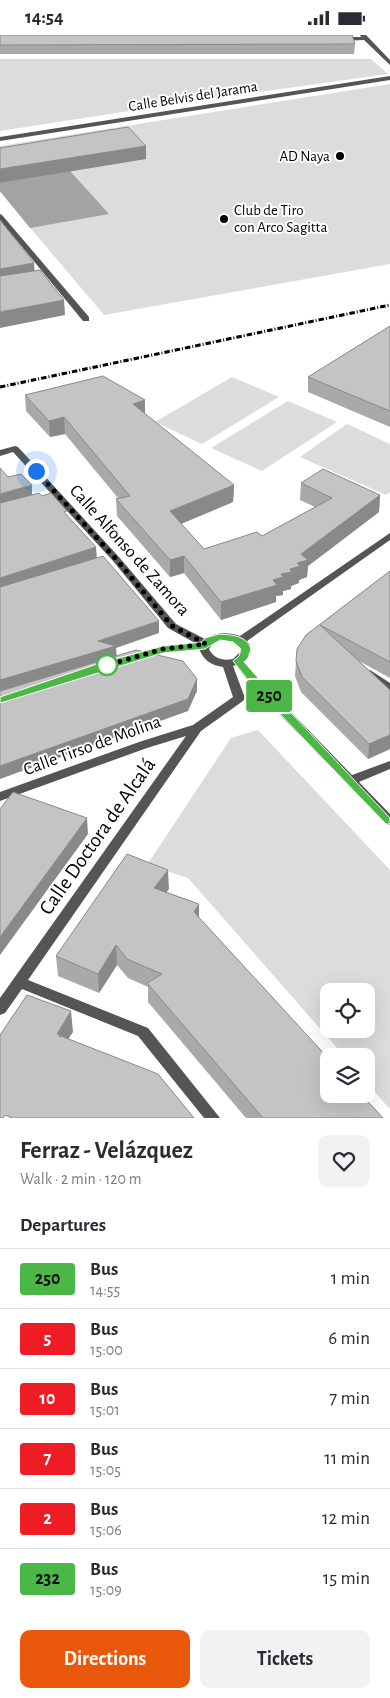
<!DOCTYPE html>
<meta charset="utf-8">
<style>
body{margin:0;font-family:"Alegreya Sans",sans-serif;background:#f2f2f3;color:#2b2b33;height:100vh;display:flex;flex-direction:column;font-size:19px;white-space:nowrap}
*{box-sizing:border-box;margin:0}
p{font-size:16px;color:#7c7c81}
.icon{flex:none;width:28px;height:28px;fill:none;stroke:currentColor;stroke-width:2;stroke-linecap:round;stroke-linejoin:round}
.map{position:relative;height:1083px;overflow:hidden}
.details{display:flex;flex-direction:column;background:#fff;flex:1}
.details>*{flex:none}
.badge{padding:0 10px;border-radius:4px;font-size:18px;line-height:32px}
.controls{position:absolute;left:320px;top:948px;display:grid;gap:10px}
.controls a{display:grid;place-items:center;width:55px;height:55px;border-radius:10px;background:#fff;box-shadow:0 5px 20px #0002;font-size:25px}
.you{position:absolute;width:25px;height:25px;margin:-12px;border:4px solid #fff;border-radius:50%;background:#1a73e8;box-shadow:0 0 0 8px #1a73e833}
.map>.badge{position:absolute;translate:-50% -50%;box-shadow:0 0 0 2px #fff}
h2{padding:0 20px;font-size:19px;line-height:45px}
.round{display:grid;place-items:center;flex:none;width:52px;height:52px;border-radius:10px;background:#f2f2f3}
.headline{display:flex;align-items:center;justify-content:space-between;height:85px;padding:0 20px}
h1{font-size:24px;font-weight:700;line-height:38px}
.button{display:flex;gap:10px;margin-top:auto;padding:10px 20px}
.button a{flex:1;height:58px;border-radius:10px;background:#ea580c;color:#fff;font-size:20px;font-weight:700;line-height:58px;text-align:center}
.button a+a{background:#f2f2f3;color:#2b2b33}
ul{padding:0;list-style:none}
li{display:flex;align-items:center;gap:15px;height:60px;padding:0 20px;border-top:1px solid #e1e1e2}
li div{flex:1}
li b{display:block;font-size:19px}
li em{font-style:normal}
li .badge{min-width:55px;font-weight:700;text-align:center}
.status{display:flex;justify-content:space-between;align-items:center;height:35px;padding:0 25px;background:#fff;direction:ltr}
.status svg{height:14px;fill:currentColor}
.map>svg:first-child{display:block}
</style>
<div class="status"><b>14:54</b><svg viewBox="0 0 49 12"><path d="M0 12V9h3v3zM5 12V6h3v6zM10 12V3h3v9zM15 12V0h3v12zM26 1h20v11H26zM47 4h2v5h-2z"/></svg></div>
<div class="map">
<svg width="390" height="1083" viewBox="0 0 390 1083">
<rect width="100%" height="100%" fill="#fff"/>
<g fill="#dcdcdc" fill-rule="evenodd">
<polygon points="0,24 371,24 388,39 175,69 0,96"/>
<polygon points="390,49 390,229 104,280 0,157 0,111"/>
<polygon points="232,342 279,362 202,409 155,387"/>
<polygon points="288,366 337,387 262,436 211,413"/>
<polygon points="347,389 390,409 390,457 386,460 300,422"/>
<path d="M 258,695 L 390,835 L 390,1074 L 366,1047 L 366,1021 L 344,1021 L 188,843 L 147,830 L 231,703 ZM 329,956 L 366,956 L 366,994 L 329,994 Z"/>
</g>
<polygon fill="#a3a3a3" points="70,136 109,179 30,193 0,156 0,148"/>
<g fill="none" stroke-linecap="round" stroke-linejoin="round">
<g fill="#555" fill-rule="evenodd">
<polygon points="360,0 366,0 368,2 390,25 390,30 364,5 341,6 338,4 341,2 361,2"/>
<polygon points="390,41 390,45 0,106 0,102"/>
<polygon points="0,179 2,180 89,282 89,286 83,286 0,185"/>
<path d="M 15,411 L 18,412 L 119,522 L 176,589 L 205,604 C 216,597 228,597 240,601 L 390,498 L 390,505 L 247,606 L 250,610 L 251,617 L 244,627 L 260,645 L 352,740 L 390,726 L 390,734 L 359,747 L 390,779 L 390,790 L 386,789 L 252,651 L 236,630 L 233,631 L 245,663 L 243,666 L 201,696 L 28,945 L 148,993 L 220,1083 L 204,1083 L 138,1001 L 22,954 L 5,978 L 0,980 L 0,963 L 186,701 L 147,713 L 0,766 L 0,757 L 139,707 L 193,690 L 233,662 L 223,632 C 210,630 204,625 199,614 L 163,617 L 137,624 L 133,623 L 132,621 L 133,619 L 163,611 L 195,608 L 168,593 L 113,526 L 13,417 L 0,421 L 0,415 ZM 225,604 L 233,606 L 240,611 L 240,617 L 233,624 C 223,626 214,624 209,614 L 213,608 Z"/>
<polygon points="370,635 390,648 390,657 366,641 365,639"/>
</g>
<polyline stroke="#000" stroke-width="3" stroke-dasharray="5.5 2 1 2" stroke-linecap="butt" points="0,352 390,270"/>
</g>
<g fill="#a9a9a9">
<polygon points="0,0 355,9 354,19 0,19"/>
<polygon points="390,291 390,392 308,357 308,342"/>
<polygon points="25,360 145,365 145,379 234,450 233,467 181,489 204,514 262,501 315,472 300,465 301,448 380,460 379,477 308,531 307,542 299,545 299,548 291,551 291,554 283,556 283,560 276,561 276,567 221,585 184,538 170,542 117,481 116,464 118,463 65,399 50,402 26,376"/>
<polygon points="390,536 390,643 359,626 390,655 390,714 368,724 301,657 295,641 296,626 306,600"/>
<polygon points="169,854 166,857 199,869 199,883 383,1083 246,1083 148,967 148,952 128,943 117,930 99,958 58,941 56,921"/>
</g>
<g fill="#898989">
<polygon points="146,111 146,124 0,148 0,134"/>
<polygon points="34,228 35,242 0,249 0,234"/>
<polygon points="64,265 65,280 0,293 0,277"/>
<polygon points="145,365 145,381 133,369"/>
<polygon points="64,382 65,399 50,402 49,386"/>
<polygon points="32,450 32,461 0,471 0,459"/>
<polygon points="234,450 233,467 171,493 170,476"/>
<polygon points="380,460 379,477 308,531 307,542 299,545 299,548 291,551 291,554 283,556 283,560 276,561 276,567 221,585 221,567 273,545 290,534 297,528 301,519"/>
<polygon points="96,512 97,524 0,555 0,543"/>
<polygon points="184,521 184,538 170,542 170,525"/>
<polygon points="159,586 159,598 116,613 117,623 0,658 0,645 98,606"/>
<polygon points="197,644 197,656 188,676 0,744 0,731"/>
<polygon points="390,700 390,714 368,724 369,709"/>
<polygon points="87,783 88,799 0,920 0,902"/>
<polygon points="168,835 169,854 155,872 154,853"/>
<polygon points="199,869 199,888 194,877"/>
<polygon points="116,910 117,930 99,958 98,939"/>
<polygon points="71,976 73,997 61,1015 57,999"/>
</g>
<g fill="#c4c4c4" stroke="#898989">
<polygon points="0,0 352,0 355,9 0,10"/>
<polygon points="128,92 146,111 0,134 0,113"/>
<polygon points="0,185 34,228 0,234"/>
<polygon points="40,235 64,265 0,277 0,241"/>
<polygon points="390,291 390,376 308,342"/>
<polygon points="103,341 145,365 133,369 234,450 170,476 204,514 257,497 262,501 332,463 301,448 323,434 380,460 301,519 308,525 297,528 300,531 290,534 292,537 281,539 283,542 273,545 277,550 221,567 184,521 170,525 116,464 130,461 64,382 49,386 25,360"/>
<polygon points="0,433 8,442 21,439 32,450 0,459"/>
<polygon points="39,458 42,461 51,458 67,476 64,477 96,512 0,543 0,468"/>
<polygon points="103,521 159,586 98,606 116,611 0,645 0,552"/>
<polygon points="390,536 390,627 320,590 390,655 390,700 369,709 302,642 296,626 297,614 306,600"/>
<polygon points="136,615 183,626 197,644 188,664 0,731 0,656"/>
<polygon points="13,757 87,783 0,902 0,774"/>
<polygon points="127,819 168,835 154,853 199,869 194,877 329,1024 329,1059 361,1059 383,1083 263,1083 147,948 162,939 127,924 116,910 98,939 56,921"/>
<polygon points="27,960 71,976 57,999 60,1000 59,1002 61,1001 158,1039 194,1083 12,1083 5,1080 3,1083 0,1083 0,1000"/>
</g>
<path fill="#4ab747" stroke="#fff" d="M 219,599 C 232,600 246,600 251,614 L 248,623 L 244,627 L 260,645 L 390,783 L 390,789 L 386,789 L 252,650 L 233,626 L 239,621 L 241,614 L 233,607 L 220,605 L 205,614 L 163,618 L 4,667 L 0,668 L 0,662 L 100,628 L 163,611 L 202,607 L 205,603 Z"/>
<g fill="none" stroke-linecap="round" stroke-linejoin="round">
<polyline stroke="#000" stroke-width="5" stroke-dasharray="0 9" points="36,436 116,524 172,591 206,609 163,614 104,631 107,630"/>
</g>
<g fill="#000" stroke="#fff" stroke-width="2">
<circle cx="340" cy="121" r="5"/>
<circle cx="224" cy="184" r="5"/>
</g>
<circle fill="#fff" stroke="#4ab747" stroke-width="2.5" cx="107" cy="630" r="10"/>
<g text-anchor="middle" stroke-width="4" stroke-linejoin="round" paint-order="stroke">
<g font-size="15" fill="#000" stroke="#fff">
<text transform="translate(193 61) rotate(-9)" y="5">Calle Belvis del Jarama</text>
</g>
<g font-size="15" fill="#000" stroke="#fff" text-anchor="end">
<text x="330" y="126">AD Naya</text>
<text x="234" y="180" text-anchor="start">Club de Tiro<tspan x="234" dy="17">con Arco Sagitta</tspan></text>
</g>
<g font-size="18" fill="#000" stroke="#fff">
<text transform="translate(130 515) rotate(48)" y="6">Calle Alfonso de Zamora</text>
<text transform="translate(92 710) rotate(-20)" y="6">Calle Tirso de Molina</text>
</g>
<g font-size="21" fill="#000" stroke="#fff">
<text transform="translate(97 801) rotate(-55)" y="7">Calle Doctora de Alcalá</text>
</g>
</g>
</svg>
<div class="controls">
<a><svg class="icon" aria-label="locate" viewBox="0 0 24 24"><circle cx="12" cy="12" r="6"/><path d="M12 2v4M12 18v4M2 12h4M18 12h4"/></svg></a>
<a><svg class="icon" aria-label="layers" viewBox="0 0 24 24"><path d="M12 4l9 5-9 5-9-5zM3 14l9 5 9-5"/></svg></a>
</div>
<div class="you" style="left:36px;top:436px"></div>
<b class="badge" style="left:269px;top:661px;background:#4ab747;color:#111">250</b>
</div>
<section class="details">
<div class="headline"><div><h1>Ferraz - Velázquez</h1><p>Walk · 2 min · 120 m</p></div><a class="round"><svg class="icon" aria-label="heart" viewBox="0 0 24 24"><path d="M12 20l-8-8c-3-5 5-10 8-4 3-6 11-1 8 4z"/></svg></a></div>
<h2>Departures</h2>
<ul>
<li><span class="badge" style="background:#4ab747;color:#111">250</span><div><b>Bus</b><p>14:55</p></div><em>1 min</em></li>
<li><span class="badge" style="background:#ee1c25;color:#fff">5</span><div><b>Bus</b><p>15:00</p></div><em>6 min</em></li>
<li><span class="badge" style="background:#ee1c25;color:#fff">10</span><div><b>Bus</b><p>15:01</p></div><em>7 min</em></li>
<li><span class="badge" style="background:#ee1c25;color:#fff">7</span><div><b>Bus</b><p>15:05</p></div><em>11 min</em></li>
<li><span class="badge" style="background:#ee1c25;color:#fff">2</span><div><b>Bus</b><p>15:06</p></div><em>12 min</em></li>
<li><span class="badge" style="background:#4ab747;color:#111">232</span><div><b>Bus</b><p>15:09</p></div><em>15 min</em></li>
</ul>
<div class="button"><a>Directions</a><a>Tickets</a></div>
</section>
